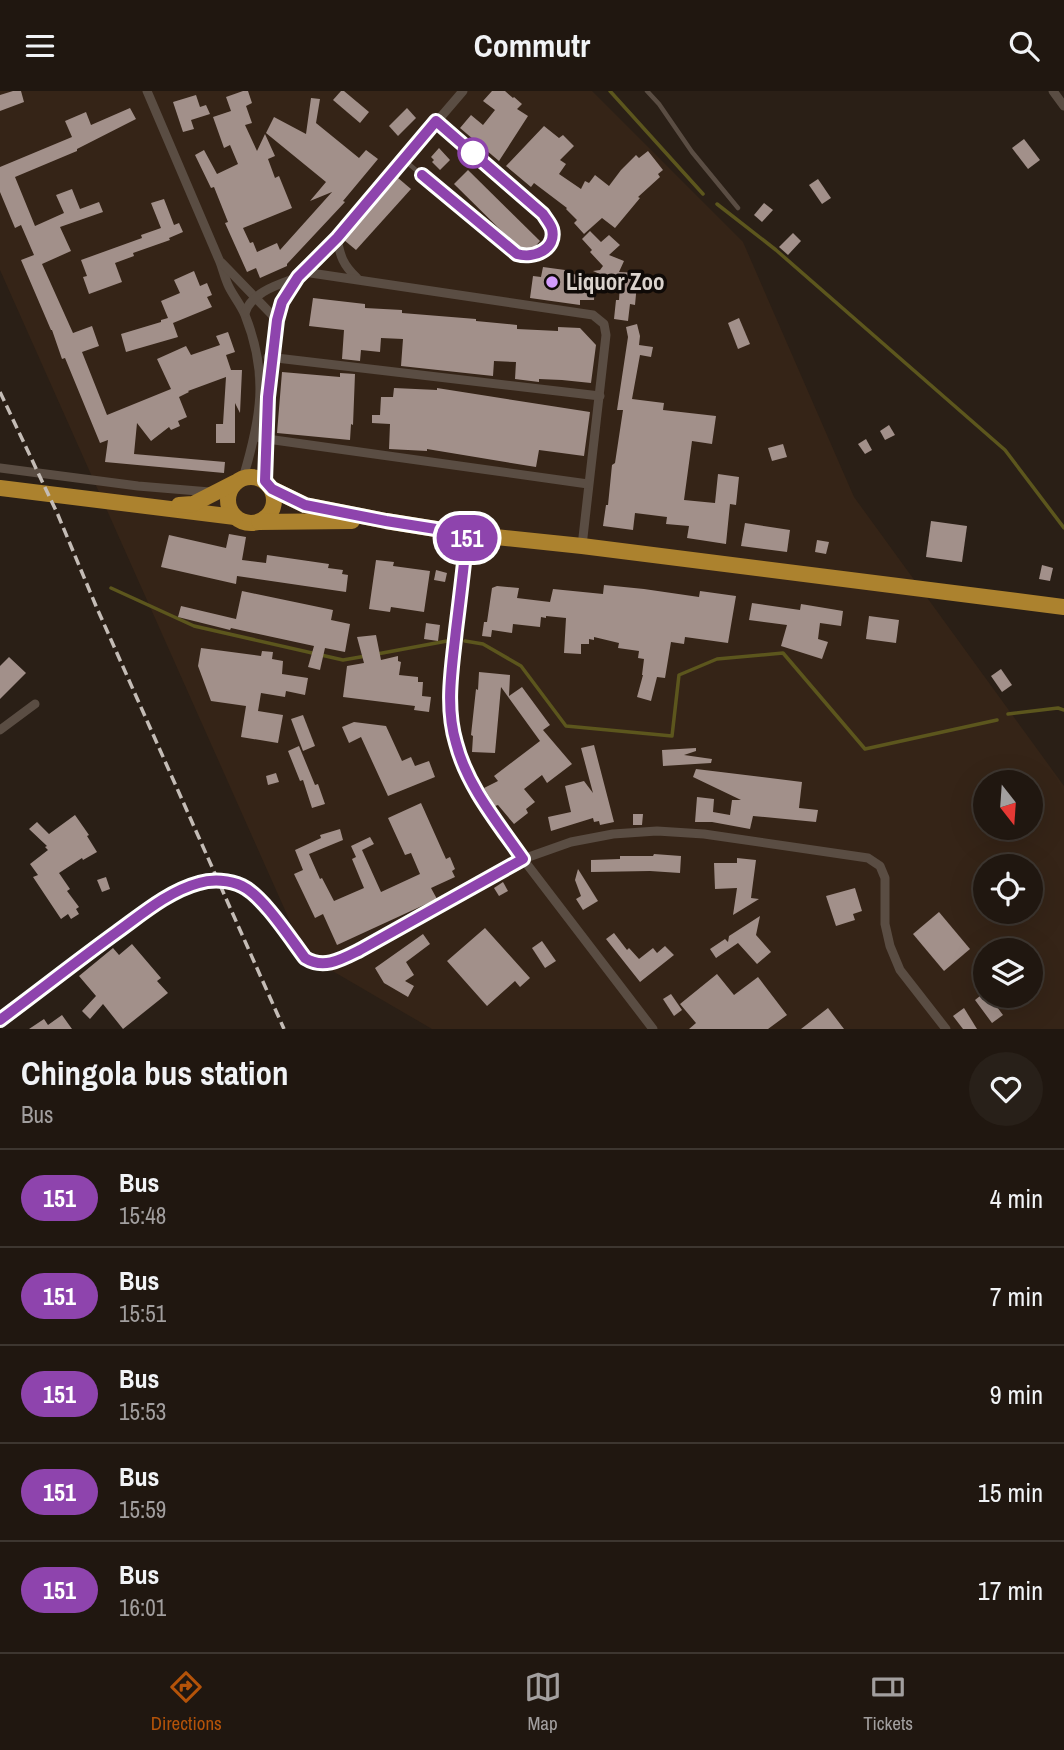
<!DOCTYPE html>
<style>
body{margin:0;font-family:"Archivo Narrow",sans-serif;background:#282019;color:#f1f3f6;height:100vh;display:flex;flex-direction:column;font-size:26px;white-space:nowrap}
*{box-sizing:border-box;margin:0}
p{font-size:23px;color:#a29f9f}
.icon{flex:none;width:38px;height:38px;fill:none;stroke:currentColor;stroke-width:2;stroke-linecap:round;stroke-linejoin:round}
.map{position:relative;height:938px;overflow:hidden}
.drawer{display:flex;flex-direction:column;background:#201710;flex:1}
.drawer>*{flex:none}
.badge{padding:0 14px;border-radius:23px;font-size:24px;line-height:46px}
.needle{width:46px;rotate:163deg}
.controls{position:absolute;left:973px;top:679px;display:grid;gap:14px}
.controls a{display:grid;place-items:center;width:70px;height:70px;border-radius:50%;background:#201710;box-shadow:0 7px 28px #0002,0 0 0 2px #3d3630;font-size:35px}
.map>.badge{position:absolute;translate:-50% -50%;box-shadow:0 0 0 4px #fff}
.round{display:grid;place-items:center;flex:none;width:74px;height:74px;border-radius:37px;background:#282019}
.headline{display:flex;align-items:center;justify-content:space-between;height:119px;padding:0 21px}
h1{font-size:33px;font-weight:700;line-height:52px}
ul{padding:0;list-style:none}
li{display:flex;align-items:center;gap:21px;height:98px;padding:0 21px;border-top:2px solid #3d3630}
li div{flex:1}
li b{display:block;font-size:26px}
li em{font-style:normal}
li .badge{min-width:77px;font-weight:700;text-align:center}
header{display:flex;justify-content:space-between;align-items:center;height:91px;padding:0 21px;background:#201710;font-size:32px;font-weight:700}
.tabs{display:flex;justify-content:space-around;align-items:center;height:98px;border-top:2px solid #3d3630;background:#201710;font-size:19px;color:#a29f9f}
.tabs a{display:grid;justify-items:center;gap:4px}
.tabs .active{color:#b45309}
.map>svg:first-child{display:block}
</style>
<header><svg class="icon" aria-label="menu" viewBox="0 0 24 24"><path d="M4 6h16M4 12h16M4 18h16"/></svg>Commutr<svg class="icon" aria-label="search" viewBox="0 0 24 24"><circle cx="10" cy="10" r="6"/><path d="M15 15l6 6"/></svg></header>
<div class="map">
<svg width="1064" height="938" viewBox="0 0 1064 938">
<rect width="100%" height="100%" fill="#2a1f16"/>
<path fill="#352417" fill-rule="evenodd" d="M 0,0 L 592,0 L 743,151 L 854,406 L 1064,695 L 1064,938 L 432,938 L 305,864 L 0,179 ZM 985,691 L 1031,691 L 1031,737 L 985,737 ZM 985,775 L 1031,775 L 1031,821 L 985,821 ZM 985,859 L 1031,859 L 1031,905 L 985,905 Z"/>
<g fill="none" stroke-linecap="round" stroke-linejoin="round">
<g stroke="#5c561d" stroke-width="3.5">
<polyline points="610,0 703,103"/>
<polyline points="717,113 776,159 1005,359 1064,437"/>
<polyline points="111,497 194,535 343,569 366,565"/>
<polyline points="465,550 483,553 521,575 566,635 672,645 679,584 717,568 783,562 865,658 997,629"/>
<polyline points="377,563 447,550"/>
<polyline points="1008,623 1058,617 1064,619"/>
</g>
</g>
<g fill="#a2908a">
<polygon points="13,0 21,0 24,11 0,20 0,4"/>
<polygon points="243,0 248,0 252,12 246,15 252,32 245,34 257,60 265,43 275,65 268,68 275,87 279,85 292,117 243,137 250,152 253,151 257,161 277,152 280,159 332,101 310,110 326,91 266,42 274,26 306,43 311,7 320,8 316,32 359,67 366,59 378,68 343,110 345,111 287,173 287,175 260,187 256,177 247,181 225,132 228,131 214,96 211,97 195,64 204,59 217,83 238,73 230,54 224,57 213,26 231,20 226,6"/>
<polygon points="341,0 344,0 369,21 360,32 333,9"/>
<polygon points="492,0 505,0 513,7 514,6 522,13 517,18 528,25 499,70 460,37 471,24 483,34 495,19 483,10"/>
<polygon points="196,4 200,16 206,14 210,23 191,29 194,38 183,41 173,11"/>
<polygon points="130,17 136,28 77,58 77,60 15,86 35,135 64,122 56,104 72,98 80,118 99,111 103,121 60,136 71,160 42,173 73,242 92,235 99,255 82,261 107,324 171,298 157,268 186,255 191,264 220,254 216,245 228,241 235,261 226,264 231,279 242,279 240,322 235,312 235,352 216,352 216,333 223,333 226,286 188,300 189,301 179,306 187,326 178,330 180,335 171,339 169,336 151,350 137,332 134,363 225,371 224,382 105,371 108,349 100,352 65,267 62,268 52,239 51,239 21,169 34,164 21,134 15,137 0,101 0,76 72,46 65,30 86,21 91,34"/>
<polygon points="407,17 416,27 398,45 389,35"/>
<polygon points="544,35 559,47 563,44 574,55 560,69 566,73 559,83 581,98 585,90 589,92 595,84 609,95 621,79 636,64 639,67 648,60 663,79 658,83 660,86 638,106 640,107 615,137 602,127 584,143 574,132 577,129 566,118 567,117 534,92 531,96 506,75"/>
<polygon points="1024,48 1040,69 1028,78 1012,57"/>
<polygon points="439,57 450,69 440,79 432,71 434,69 431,66"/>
<polygon points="468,79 540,150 532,159 521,159 454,93"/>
<polygon points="398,87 411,98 356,159 344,149"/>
<polygon points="818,88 831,107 822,113 809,94"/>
<polygon points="164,108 174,134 179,132 183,141 169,147 170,149 133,162 134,165 115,172 122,191 89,203 83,186 87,185 81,169 142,147 141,144 161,137 151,112"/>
<polygon points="764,112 773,119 762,131 754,124"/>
<polygon points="590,140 601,151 609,144 620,154 609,164 624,170 619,181 638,182 635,214 630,213 628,230 614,228 616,209 619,209 620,192 593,180 600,179 603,175 590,161 592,159 582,148"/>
<polygon points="793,142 801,150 788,164 779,156"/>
<polygon points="543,176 565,179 565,182 595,186 594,209 580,209 580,214 530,207 533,185 541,186"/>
<polygon points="194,180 200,195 207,192 212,204 207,206 212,216 173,232 178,246 126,261 121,243 161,231 161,229 168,227 161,210 180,202 174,189"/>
<polygon points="313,207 365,213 365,217 402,219 402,222 476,228 476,230 517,234 517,238 558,240 558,236 580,237 596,254 591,292 562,289 539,288 539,291 515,288 516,271 494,270 493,285 401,275 403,248 381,247 380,261 361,259 360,270 342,268 344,239 309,235"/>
<polygon points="739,227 750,253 738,258 728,232"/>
<polygon points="637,233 640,245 639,254 653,256 651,266 640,264 632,308 664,312 663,319 716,325 712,353 692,350 684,409 715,412 718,383 739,386 736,414 730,413 726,453 687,447 689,435 666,433 667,426 635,422 633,439 603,435 606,414 608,414 612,374 615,372 623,319 617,319 628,246 626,236"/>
<polygon points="282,281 340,286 340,282 355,283 353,334 351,333 350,349 277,342"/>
<polygon points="394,297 437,299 437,297 590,321 584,365 539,359 536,376 427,358 427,360 389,358 390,333 372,332 372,324 380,324 381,306 393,306"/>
<polygon points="889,334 895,344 885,349 880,340"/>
<polygon points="866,348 872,359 865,363 858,353"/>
<polygon points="783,353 787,366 772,370 768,357"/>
<polygon points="931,430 967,435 962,471 926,466"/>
<polygon points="745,432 790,439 787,461 741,455"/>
<polygon points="229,443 246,446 242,469 266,472 267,464 329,473 328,477 343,479 342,483 348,484 346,501 237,485 236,493 161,476 169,444 226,457"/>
<polygon points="817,449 829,451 826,463 815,461"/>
<polygon points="376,469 394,471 393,475 430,480 424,521 391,516 390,521 369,518"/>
<polygon points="1042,474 1053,477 1050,490 1039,488"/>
<polygon points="436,479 447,482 445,491 434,489"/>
<polygon points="604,494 644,498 699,506 700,500 736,505 728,552 685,546 684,553 671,551 665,587 657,586 651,610 637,606 643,584 642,584 644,568 638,567 639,560 618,557 619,552 594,546 594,549 589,548 589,553 581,553 581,563 564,562 566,527 546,525 546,527 541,526 540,536 513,533 512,542 492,539 491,546 482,545 484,531 487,531 492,497 497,495 519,497 517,507 550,511 553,498 603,503"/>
<polygon points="242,500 333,519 331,529 350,533 345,561 325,557 320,579 308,576 314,555 231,537 230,539 178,526 181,515 236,528"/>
<polygon points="752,512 800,519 801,513 843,520 841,535 820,532 818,548 828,551 822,568 781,555 787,534 749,529"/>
<polygon points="869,525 899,529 896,552 866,548"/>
<polygon points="426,532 440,534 438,550 424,548"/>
<polygon points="376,544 381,569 398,565 398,570 401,571 399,584 418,586 418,591 423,591 422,605 431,606 429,621 414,619 415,615 343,606 347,575 364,572 357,546"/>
<polygon points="201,557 261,565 262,560 273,561 272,568 283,570 282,583 308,587 305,604 286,600 285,606 261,602 258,620 283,624 278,652 241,646 246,615 211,610 198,575"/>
<polygon points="9,566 26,582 0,608 0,575"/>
<polygon points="1001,578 1012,594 1002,601 991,585"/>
<polygon points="479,581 510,584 509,605 522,596 550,634 543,639 572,673 547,692 542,684 524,698 535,711 526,718 528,722 514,733 498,714 495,715 484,697 498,690 494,685 540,650 501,596 495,662 472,661 473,645 471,644 476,598 478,599"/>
<polygon points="303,624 315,655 303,660 291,628"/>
<polygon points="354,631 386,635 402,670 411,666 415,675 429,670 435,686 388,705 361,646 349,652 342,636"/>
<polygon points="594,654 614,731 600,734 599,730 594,731 593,727 551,740 548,726 571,721 565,695 584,690 593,702 581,657"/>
<polygon points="299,655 315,694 318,693 325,713 312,717 303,689 300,690 288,660"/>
<polygon points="696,657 696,660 684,664 712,668 711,672 663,675 662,659"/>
<polygon points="696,678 802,691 799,717 818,719 816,731 753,725 750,738 712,731 695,731 697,706 714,708 713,721 730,724 732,709 741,709 693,686"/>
<polygon points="276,682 279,691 268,694 266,685"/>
<polygon points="421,712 446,768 450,766 455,778 452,780 455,786 431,797 437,808 337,854 323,823 315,827 294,783 303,779 295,759 321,747 320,744 340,738 343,749 309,763 320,788 322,787 334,810 364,797 352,768 356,766 351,755 370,746 374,753 362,759 381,801 420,783 411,762 405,764 388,727"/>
<polygon points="633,723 643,723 642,734 633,734"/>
<polygon points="75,724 89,744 87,745 97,761 83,769 82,767 59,782 70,798 67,800 79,816 76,818 79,823 71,828 68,823 61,828 33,786 38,784 30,773 48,759 45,756 47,755 29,738 37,731 49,743"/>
<polygon points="654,763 681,765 680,782 650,780 591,781 591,769 620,768 620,765 653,765"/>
<polygon points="737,767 756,769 751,807 759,808 733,824 737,797 715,798 714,772 737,772"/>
<polygon points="578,778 598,810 583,819 576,808 581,805 575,789"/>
<polygon points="106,786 110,798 102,801 97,789"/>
<polygon points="503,791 508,800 499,805 494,797"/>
<polygon points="855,797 862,820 853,823 855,829 836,835 826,805"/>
<polygon points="939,821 970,858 944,880 913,843"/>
<polygon points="760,825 756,844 771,861 757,873 738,852 716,867 710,858 725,848 728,851 729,845"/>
<polygon points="485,837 530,887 520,896 515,890 487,915 447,870"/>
<polygon points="614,842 627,859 629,857 639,868 653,857 657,862 665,855 674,864 640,891 606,848"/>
<polygon points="423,843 430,853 406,871 414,884 405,890 414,895 408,906 384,892 375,877"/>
<polygon points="542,850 556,870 545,877 532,857"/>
<polygon points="132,853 161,887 157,890 168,902 123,938 103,913 90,928 82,920 96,905 79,885 113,857 119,864"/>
<polygon points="1031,862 1041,876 1031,884"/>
<polygon points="717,883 734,904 758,886 787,924 768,938 689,938 696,932 680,913"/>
<polygon points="671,903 682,919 674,925 663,908"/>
<polygon points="980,905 1004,905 994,912 1003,924 992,932 975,909"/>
<polygon points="828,917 844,938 801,938"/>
<polygon points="964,917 977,938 963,938 953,925"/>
<polygon points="62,924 72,938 29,938 44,928 48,934"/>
</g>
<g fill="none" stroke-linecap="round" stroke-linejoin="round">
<g stroke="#5a4d43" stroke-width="4.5">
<polyline points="647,0 659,13 692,61 738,117"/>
<path d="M 404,69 L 517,163 C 534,168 557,158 552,138 C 550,132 546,128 543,123 L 437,30"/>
</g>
<g stroke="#5a4d43" stroke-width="9">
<path d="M 147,0 L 220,171 C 223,179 225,188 229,196 C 234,206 241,214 245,224 C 269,284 261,327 243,387"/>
<polyline points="1053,0 1064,15"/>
<path d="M 337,147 C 340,165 343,174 357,187"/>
<polyline points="222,172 277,229"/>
<polyline points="304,181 593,224 604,233 606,244 582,455"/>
<path d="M 245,222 C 252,201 277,194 296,187"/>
<polyline points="268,266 600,305"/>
<polyline points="260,347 588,393"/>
<polyline points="0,377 138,395 210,401"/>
<polyline points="265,390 268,306 272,266 277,229 282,211 298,186 337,147 463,0"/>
<polyline points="467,443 451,584 449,618 456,653 468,683 485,713 523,768 653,938"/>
<polyline points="0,639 35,613"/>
<path d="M 0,929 C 39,900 77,870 117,842 C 142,823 169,800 199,792 C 212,788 230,789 242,795 C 263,806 289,847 305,867 L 312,872 L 323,873 L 333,871 L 344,867 L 523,768 L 571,751 L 613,743 L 657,740 L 704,743 L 868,767 L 880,775 L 885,787 L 885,833 L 890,855 L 900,879 L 946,938"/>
</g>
<g stroke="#ac822e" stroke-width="16">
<circle cx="251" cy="409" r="23"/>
<polyline points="0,397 235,426"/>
<polyline points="272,398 305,414 386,430 467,443 582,455 1064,516"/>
<polyline points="179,414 193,413 234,392"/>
<polyline points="259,431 352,430"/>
</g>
<polyline stroke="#c4bcb6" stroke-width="3.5" stroke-dasharray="10 5" stroke-linecap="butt" points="0,301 58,424 96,515 284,938"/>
</g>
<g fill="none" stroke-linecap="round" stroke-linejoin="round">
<g stroke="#fff" stroke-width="16">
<path id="line" d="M 0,929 C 39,900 77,870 117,841 C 142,823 169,800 199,792 C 212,788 230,789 242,795 C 263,805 290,847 305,867 C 324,879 342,868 360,859 L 523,768 C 498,732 467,695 456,652 C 445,615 452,577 456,539 C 460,507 464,475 467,443 L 386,430 L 305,414 L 272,398 L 265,390 L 268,306 L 277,229 L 282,211 L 298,186 L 337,147 L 436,30 L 543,123 C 546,128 550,132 552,138 C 557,158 534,168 517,163 L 422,84"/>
</g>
<use href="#line" stroke="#8e44ad" stroke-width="10"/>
</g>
<circle fill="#fff" stroke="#8e44ad" stroke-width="3.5" cx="473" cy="62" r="14"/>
<circle fill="#d39cfd" stroke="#0f0a07" stroke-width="2.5" cx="552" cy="191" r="7"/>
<g text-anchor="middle" stroke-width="7" stroke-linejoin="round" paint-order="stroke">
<g font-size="23" font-weight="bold" fill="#dad3cd" stroke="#0f0a07" text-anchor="start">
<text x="566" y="199">Liquor Zoo</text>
</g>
</g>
</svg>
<div class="controls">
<a><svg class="needle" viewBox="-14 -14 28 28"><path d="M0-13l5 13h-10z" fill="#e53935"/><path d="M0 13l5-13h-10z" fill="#a29f9f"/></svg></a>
<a><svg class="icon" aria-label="locate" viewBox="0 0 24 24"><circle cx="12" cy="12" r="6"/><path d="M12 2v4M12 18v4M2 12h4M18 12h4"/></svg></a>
<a><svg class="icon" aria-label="layers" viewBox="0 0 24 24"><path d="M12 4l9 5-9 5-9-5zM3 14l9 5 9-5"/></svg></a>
</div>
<b class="badge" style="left:467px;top:447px;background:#8e44ad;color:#fff">151</b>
</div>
<section class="drawer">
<div class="headline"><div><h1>Chingola bus station</h1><p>Bus</p></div><a class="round"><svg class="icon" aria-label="heart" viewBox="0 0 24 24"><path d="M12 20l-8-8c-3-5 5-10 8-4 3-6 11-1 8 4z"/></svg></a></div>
<ul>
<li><span class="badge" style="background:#8e44ad;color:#fff">151</span><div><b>Bus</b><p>15:48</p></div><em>4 min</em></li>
<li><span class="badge" style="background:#8e44ad;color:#fff">151</span><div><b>Bus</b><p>15:51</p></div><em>7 min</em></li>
<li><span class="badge" style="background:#8e44ad;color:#fff">151</span><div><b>Bus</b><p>15:53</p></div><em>9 min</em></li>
<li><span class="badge" style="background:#8e44ad;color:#fff">151</span><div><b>Bus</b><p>15:59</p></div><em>15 min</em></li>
<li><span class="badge" style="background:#8e44ad;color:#fff">151</span><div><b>Bus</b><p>16:01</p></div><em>17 min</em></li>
</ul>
</section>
<nav class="tabs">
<a class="active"><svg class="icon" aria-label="directions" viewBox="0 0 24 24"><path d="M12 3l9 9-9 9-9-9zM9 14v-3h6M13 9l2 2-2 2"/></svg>Directions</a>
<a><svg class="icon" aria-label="map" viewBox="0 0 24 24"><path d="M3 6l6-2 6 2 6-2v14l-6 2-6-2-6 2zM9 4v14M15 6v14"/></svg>Map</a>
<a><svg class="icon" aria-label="tickets" viewBox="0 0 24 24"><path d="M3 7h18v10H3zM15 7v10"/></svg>Tickets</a>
</nav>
